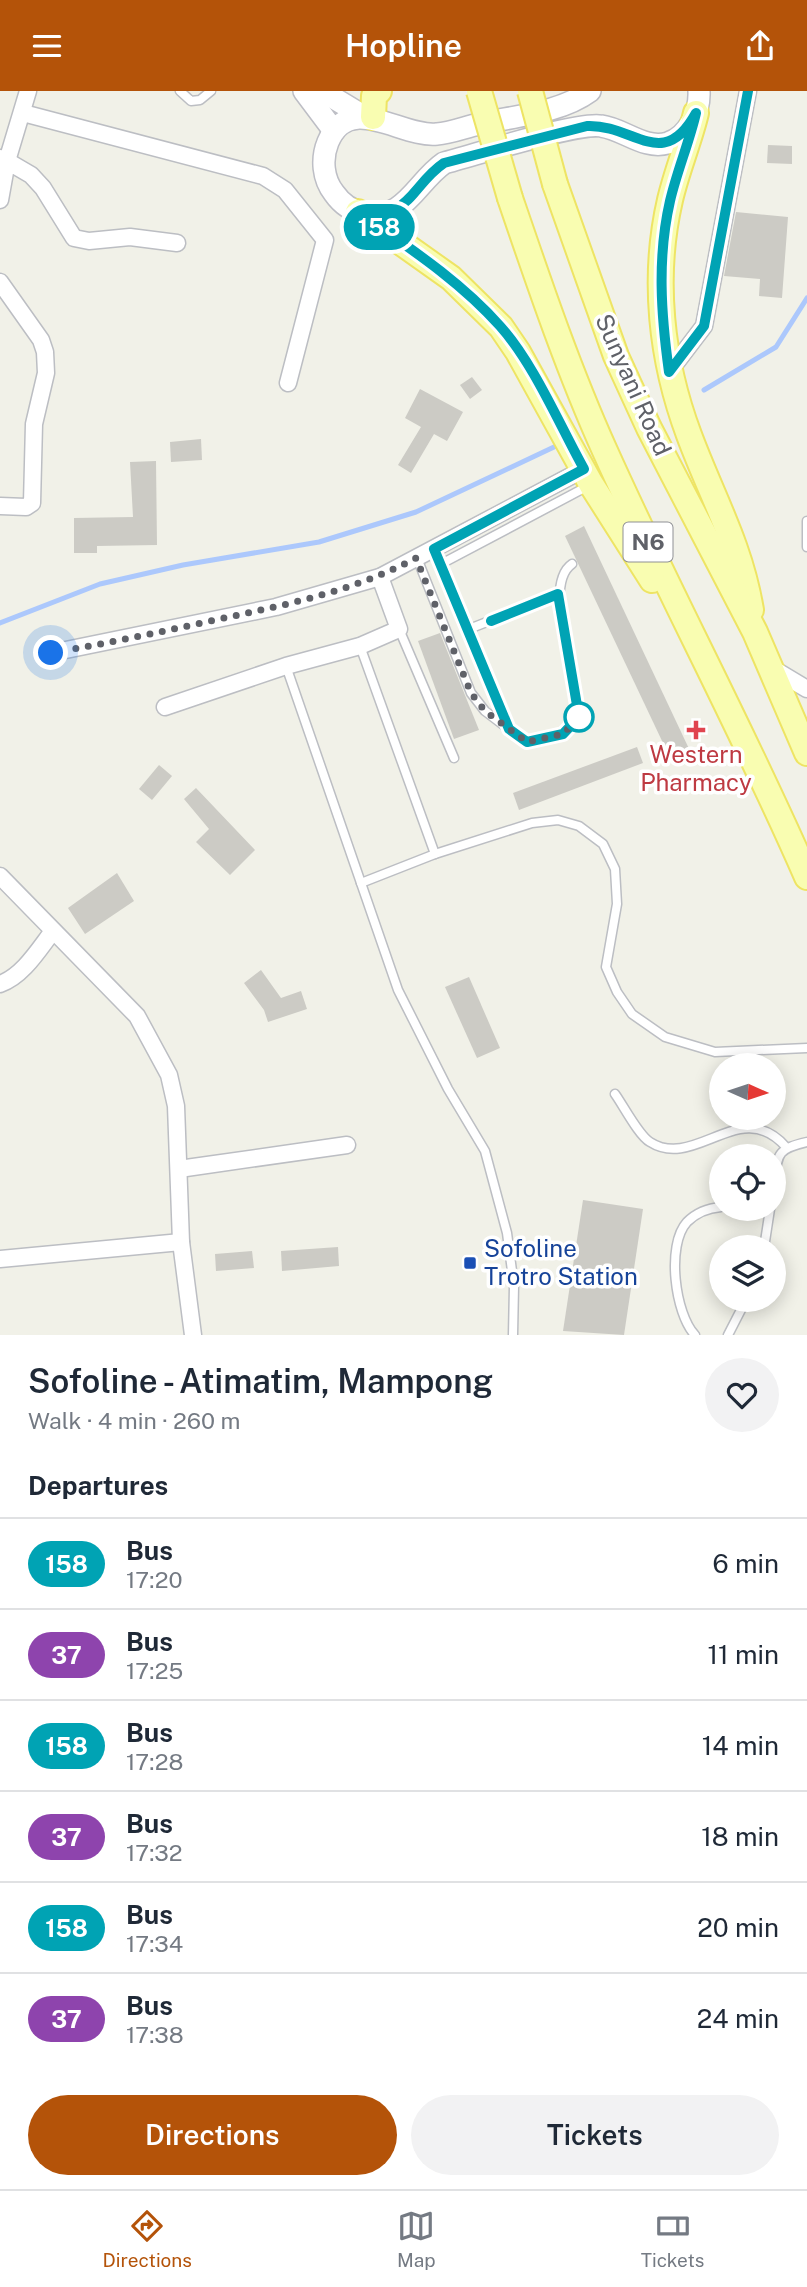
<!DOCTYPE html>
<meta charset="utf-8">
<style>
body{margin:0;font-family:"Public Sans",sans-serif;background:#f2f2f3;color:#1f2937;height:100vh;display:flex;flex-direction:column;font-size:26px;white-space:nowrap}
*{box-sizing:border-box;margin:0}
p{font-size:23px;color:#747a83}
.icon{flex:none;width:38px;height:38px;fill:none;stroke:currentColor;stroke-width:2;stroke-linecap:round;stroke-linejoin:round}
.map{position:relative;height:1244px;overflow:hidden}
.side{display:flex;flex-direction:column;background:#fff;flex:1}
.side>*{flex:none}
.badge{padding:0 14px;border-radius:23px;font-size:24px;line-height:46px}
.needle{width:46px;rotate:93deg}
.tools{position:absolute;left:709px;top:962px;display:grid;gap:14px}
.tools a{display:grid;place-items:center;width:77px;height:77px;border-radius:50%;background:#fff;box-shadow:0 4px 18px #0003;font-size:35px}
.you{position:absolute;width:35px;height:35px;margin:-18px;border:5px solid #fff;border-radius:50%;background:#1a73e8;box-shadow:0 0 0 10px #1a73e833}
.map>.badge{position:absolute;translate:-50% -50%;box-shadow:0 0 0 4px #fff}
h2{padding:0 28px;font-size:26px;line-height:63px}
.round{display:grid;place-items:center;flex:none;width:74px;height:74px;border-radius:37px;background:#f2f2f3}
.headline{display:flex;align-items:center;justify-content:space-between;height:119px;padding:0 28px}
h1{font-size:33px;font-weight:600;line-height:52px}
.cta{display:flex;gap:14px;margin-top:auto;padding:14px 28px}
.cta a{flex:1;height:80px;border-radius:42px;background:#b45309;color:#fff;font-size:28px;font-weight:600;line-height:80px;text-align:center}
.cta a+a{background:#f2f2f3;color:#1f2937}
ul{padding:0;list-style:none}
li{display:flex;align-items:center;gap:21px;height:91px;padding:0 28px;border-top:2px solid #e0e1e3}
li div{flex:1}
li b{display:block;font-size:26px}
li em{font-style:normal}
li .badge{min-width:77px;font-weight:700;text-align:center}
header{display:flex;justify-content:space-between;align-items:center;height:91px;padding:0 28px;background:#b45309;color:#fff;font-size:32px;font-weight:600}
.tabs{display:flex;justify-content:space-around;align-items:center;height:98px;border-top:2px solid #e0e1e3;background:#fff;font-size:19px;color:#747a83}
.tabs a{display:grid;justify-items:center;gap:4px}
.tabs .on{color:#b45309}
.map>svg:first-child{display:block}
</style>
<header><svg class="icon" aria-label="menu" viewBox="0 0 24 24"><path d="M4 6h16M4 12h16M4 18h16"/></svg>Hopline<svg class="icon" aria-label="share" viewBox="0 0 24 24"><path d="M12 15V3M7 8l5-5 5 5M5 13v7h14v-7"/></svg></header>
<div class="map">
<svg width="807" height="1244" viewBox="0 0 807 1244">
<rect width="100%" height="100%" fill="#f1f1e8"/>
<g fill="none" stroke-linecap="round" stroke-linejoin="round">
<g stroke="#acc8fc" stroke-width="5">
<polyline points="704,299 776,256 807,207"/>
<polyline points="0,532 100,493 183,474 319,451 416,421 554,356"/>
</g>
</g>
<g fill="#cccbc5">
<polygon points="768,54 792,55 792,73 767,72"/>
<polygon points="736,121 788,126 782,207 759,205 760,188 724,185"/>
<polygon points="472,286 482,299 470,308 460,294"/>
<polygon points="420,298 463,321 447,350 434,343 411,382 398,374 421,336 405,327"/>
<polygon points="201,348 202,369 171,371 170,351"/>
<polygon points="156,370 157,454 97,455 97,462 74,462 74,427 133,426 130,371"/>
<polygon points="584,435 691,662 672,671 565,445"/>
<polygon points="440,542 479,639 454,648 418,550"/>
<polygon points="637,656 643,672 519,719 513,702"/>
<polygon points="159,674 172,685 152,709 139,698"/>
<polygon points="196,697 255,759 230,784 196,751 209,738 184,708"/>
<polygon points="117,782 134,810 85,843 68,817"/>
<polygon points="261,879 281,907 301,900 307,918 268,931 264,919 244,892"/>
<polygon points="469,886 500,957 477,967 445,896"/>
<polygon points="583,1109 643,1118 624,1244 563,1240"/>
<polygon points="338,1156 339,1175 282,1180 281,1160"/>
<polygon points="252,1160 254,1177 216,1180 215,1163"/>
</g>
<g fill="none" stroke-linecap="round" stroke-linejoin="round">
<g stroke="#bcbec3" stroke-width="11">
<g id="lane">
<polyline points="180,0 191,10 200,9 211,0"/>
<polyline points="807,430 807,456"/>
<path d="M 434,458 L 509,638 L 527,651 L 563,643 L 579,626 C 577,593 541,494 572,473"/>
<polyline points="417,467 471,602 485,620 506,636"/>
<polyline points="441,473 590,394"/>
<polyline points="399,538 454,667"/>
<polyline points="469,538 558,503"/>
<polyline points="360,555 435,763"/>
<polyline points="286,575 398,899 448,998 485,1060 507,1142 514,1195 513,1244"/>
<polyline points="361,792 435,763 532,732 558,729 579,735 603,753 615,778 617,813 606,876 617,901 632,923 665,946 715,961 807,957"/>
<path d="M 615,1003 C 623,1014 639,1045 650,1051 C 695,1080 741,1004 786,1056"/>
<path d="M 774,1091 C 778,1062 777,1058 807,1051"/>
<polyline points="764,1157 770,1118"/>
<path d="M 695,1244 C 675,1223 666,1154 687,1131 C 696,1122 709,1117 721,1116"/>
<polyline points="728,1244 746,1209"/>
</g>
</g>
<g stroke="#bcbec3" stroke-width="19">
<g id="street">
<polyline points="23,22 263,85 285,99 325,149 288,292"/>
<polyline points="0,67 7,70 28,0"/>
<polyline points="0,109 7,70 31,84 43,97 74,147 89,150 130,146 177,152"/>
<polyline points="0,191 41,249 45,261 46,282 34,333 32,412 26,416 0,415"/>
<polyline points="669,281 704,235 748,0"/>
<polyline points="51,562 276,516 380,486 584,378"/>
<polyline points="770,576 807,598"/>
<polyline points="165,616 286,575 360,555 399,538 380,486"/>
<polyline points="0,785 137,925 169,984 176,1015 181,1151 193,1244"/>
<path d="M 0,893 C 23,885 39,858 53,840"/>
<polyline points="179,1078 347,1054"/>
<polyline points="0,1168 181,1151"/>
</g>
</g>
<g stroke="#bdbec5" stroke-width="24">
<g id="secondary">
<polyline points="304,0 334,40"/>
<polyline points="322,0 365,26"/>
<path d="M 590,0 C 560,22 515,25 479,33 C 465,36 451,42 437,43 C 402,47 349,0 328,51 C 321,68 323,88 334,102 C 341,112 351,120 364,122 C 405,131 416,91 444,72 C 475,64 576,31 601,35 C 624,38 644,59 668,52 C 689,45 700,20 699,0"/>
</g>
</g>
<g stroke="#eee464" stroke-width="28">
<g id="primary">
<path d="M 696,22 C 689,51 677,79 670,109 C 652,187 661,269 689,344 C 712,406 740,453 751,519"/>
<polyline points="373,26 374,5 379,0"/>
<polyline points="555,93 616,265 649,337 755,541 807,662"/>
<path d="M 510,107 C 539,192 568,278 605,360 C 669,503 744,641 807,786"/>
<polyline points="358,121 451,187 501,236 518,261 591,393 652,489"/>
</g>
</g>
<use href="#lane" stroke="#fff" stroke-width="8"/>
<use href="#street" stroke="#fff" stroke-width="16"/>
<use href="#secondary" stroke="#fff" stroke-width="21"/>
<use href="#primary" stroke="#f9fdb1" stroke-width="24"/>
<g stroke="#eee464" stroke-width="28" stroke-linecap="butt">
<g id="primary-bridge">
<polyline points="479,0 510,107"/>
<polyline points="530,0 555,93"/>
</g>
</g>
<use href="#primary-bridge" stroke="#f9fdb1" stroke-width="24"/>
</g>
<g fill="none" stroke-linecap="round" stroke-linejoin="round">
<g stroke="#fff" stroke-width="16">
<path id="line" d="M 491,530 L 558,503 L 579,626 L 563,643 L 527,651 L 509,638 L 434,458 L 584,378 C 559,333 534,273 500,235 C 459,189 408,156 358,121 C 409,132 411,94 444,72 L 587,35 C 634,33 663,82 696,22 C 689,52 677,80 670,110 C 657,167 661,223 669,281 L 704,235 L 748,0"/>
</g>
<use href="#line" stroke="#00a3b4" stroke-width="10"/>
<path stroke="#5f6168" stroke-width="7" stroke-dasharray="0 12.6" d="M 51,562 C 109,552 166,540 224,527 C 290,513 356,499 416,467 L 471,602 L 485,620 L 527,651 L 563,643 L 579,626"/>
</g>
<circle fill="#fff" stroke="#00a3b4" stroke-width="3.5" cx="579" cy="626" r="14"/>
<path fill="#e0444e" stroke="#fff" stroke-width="2.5" d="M692.5 628.5h7v7h7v7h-7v7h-7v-7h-7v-7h7z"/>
<rect fill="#1a4fb4" stroke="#fff" stroke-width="2.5" x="463" y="1165" width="14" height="14" rx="3.5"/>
<g text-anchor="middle" stroke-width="7" stroke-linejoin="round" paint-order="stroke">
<rect fill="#fff" stroke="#8f9095" stroke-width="2" x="623.5" y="431.5" width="49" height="39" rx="5"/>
<g font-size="23" font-weight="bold" fill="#5f6168">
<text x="648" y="459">N6</text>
</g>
<g font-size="24" fill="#5f6168" stroke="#fff">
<text transform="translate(633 294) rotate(66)" y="8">Sunyani Road</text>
</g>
<g font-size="24" fill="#be3a42" stroke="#fff">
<text x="696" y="672">Western<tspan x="696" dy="28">Pharmacy</tspan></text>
</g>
<g font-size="24" fill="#164399" stroke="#fff" text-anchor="start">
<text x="484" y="1166">Sofoline<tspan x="484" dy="28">Trotro Station</tspan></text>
</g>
</g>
</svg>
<div class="tools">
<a><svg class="needle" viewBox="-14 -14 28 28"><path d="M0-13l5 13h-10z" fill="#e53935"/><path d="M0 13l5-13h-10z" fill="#747a83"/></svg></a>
<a><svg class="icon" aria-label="locate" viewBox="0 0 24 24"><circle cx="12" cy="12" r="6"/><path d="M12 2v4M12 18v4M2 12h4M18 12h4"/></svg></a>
<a><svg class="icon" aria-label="layers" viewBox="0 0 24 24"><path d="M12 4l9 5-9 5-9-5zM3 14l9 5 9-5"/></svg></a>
</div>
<div class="you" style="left:51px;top:562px"></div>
<b class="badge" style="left:379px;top:136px;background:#00a3b4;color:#fff">158</b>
</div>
<section class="side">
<div class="headline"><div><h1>Sofoline - Atimatim, Mampong</h1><p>Walk · 4 min · 260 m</p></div><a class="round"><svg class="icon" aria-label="heart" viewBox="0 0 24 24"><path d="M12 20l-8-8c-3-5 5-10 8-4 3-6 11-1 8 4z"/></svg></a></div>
<h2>Departures</h2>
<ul>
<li><span class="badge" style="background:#00a3b4;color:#fff">158</span><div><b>Bus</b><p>17:20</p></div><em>6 min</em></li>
<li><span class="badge" style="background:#8e44ad;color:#fff">37</span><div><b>Bus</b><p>17:25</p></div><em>11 min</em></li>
<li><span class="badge" style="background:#00a3b4;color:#fff">158</span><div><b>Bus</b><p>17:28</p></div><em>14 min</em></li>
<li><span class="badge" style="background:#8e44ad;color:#fff">37</span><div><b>Bus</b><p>17:32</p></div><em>18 min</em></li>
<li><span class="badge" style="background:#00a3b4;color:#fff">158</span><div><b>Bus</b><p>17:34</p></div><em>20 min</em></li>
<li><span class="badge" style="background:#8e44ad;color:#fff">37</span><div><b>Bus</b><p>17:38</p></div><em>24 min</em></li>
</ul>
<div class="cta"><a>Directions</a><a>Tickets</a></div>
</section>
<nav class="tabs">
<a class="on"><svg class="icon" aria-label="directions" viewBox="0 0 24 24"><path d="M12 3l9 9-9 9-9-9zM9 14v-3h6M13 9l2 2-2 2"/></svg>Directions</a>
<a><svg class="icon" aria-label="map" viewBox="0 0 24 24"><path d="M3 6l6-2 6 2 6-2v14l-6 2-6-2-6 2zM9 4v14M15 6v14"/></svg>Map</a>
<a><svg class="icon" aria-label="tickets" viewBox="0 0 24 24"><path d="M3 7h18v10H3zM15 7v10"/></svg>Tickets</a>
</nav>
